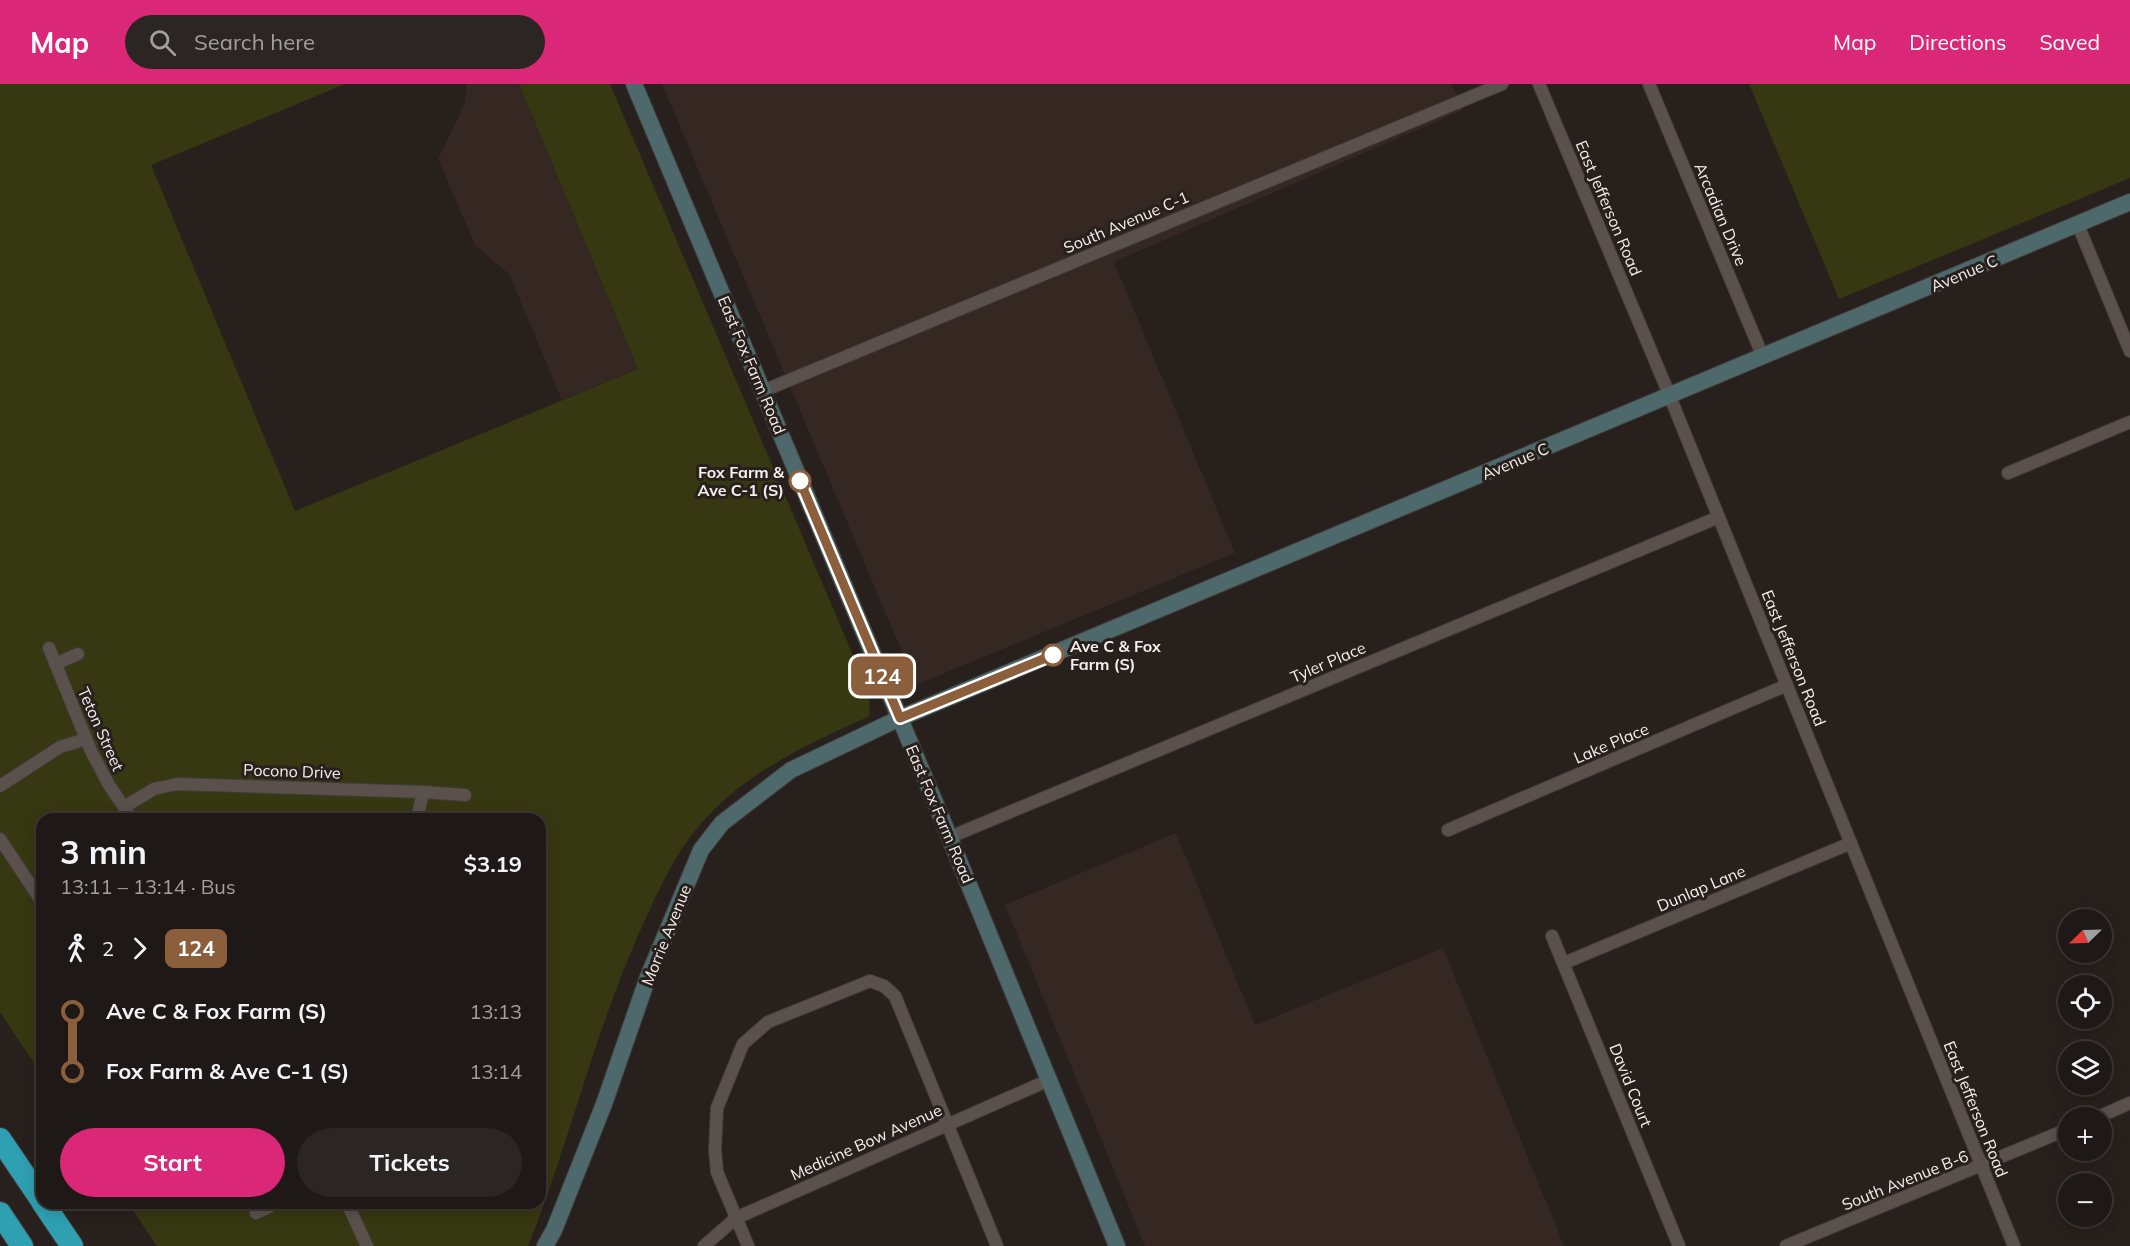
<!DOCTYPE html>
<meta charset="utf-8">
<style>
body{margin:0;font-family:Mulish,sans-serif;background:#2b2523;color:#f1f3f6;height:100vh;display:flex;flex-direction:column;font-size:22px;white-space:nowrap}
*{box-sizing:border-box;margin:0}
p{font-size:20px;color:#a1a0a1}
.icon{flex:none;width:33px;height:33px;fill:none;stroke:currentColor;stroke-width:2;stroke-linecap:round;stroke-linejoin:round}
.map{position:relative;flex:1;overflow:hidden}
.details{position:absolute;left:36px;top:729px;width:510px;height:396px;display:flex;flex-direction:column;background:#1e1816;border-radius:18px;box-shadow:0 3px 15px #0003,0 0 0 2px #3c3735}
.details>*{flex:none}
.badge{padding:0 12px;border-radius:9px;font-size:21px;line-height:39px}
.needle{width:39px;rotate:247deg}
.fabs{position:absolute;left:2058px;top:825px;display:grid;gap:12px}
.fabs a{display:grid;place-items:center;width:54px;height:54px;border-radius:50%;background:#1e1816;box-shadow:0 3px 15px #0003,0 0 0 2px #3c3735;font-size:30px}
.map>.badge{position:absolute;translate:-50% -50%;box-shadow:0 0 0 3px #fff}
.legs{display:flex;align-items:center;gap:9px;height:66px;padding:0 24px;font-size:20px}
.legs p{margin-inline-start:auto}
.summary{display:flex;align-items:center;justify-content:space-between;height:102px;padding:0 24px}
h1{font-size:33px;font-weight:700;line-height:45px}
.cta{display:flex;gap:12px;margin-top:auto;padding:12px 24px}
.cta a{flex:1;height:69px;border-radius:36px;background:#db2777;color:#fff;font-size:24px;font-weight:700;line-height:69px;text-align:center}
.cta a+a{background:#2b2523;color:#f1f3f6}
ul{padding:0 24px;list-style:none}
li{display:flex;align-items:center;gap:21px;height:60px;font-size:22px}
li i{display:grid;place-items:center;width:9px;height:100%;margin:0 8px;background:currentColor}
li i::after{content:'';width:15px;height:15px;margin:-8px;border:4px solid;border-radius:50%;background:#1e1816}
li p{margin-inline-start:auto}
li:first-child i{background:linear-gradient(#0000 50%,currentColor 0)}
li:last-child i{background:linear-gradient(currentColor 50%,#0000 0)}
header{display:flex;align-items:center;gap:36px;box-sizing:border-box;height:84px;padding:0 30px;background:#db2777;color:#fff}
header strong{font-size:28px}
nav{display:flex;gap:33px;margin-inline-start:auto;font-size:21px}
.search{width:420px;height:54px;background:#2b2523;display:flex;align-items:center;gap:15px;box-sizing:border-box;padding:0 21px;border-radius:33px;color:#a1a0a1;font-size:22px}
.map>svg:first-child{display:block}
</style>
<header>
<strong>Map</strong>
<div class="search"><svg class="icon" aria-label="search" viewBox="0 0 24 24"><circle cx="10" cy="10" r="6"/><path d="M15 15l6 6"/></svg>Search here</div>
<nav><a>Map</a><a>Directions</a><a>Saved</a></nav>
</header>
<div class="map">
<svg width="2130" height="1162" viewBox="0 0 2130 1162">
<rect width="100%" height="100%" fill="#28201d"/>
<g fill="#352722">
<polygon points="467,0 519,0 638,285 562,316 509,190 475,161 438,75 464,21"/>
<polygon points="662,0 1452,0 1463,26 1114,178 1235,469 916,601"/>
<polygon points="1176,749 1255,941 1443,864 1564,1162 1145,1162 1005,821"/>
</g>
<g fill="#363811">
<path d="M 0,0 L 345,0 L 151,81 L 295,427 L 638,285 L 519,0 L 610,0 L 869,609 L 870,632 C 808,660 743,689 699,742 C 675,770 660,803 645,836 C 596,941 571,1055 528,1162 L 157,1162 L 128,1119 L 540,1119 L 540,735 L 42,735 L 42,991 L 0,928 Z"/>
<polygon points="1749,0 2130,0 2130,94 1839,215"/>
</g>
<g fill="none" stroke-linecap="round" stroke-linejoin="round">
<g stroke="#423c3a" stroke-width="14">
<g id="minor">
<polyline points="1539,0 1664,298 2014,1162"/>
<polyline points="1649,0 1763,273"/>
<polyline points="2078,141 2130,267"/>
<polyline points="763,307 1502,0"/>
<polyline points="2008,389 2130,338"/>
<polyline points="49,564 91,667 109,701 132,735"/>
<polyline points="55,580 78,570"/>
<polyline points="0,702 60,663 86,655"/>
<polyline points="124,723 154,705 177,700 423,708 465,711"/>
<polyline points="417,735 423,708"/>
<polyline points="1448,746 1787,601"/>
<polyline points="950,753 1719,433"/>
<polyline points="0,755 42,818"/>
<polyline points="1552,852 1679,1162"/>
<polyline points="1564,879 1851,759"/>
<polyline points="2096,1034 2130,1019"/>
<polyline points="347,1119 367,1162"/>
<polyline points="256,1129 277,1119"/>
<polyline points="704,1162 736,1134 1049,996"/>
<polyline points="748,1162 717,1088 715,1065 717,1024 743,960 768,938 870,897 884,902 895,912 997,1162"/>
<polyline points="1786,1162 2068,1045"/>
</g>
</g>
<g stroke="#423c3a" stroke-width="18">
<g id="secondary">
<polyline points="634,0 937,723 1117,1162"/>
<polyline points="545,1162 554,1146 604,1020 648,893 701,766 722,739 791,686 900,634 2130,118"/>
</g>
</g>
<g stroke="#423c3a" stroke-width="24">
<g id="motorway">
<polyline points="0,1055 42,1117"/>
<polyline points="43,1119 72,1162"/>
<polyline points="0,1129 22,1162"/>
</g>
</g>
<use href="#minor" stroke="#5a514d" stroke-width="12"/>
<use href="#secondary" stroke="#4d696b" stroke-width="16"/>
<use href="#motorway" stroke="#2ea0b2" stroke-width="22"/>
</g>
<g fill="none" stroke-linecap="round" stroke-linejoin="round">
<g stroke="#fff" stroke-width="14">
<polyline id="line-1" points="800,397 900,634 1053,571"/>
</g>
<use href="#line-1" stroke="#8b5e3c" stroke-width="9"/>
</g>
<g fill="#fff" stroke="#8b5e3c" stroke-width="3">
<circle cx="800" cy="397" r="10"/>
<circle cx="1053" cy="571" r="10"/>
</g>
<g text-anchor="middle" stroke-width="6" stroke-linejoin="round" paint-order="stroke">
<g font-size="16" fill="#f5efed" stroke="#28201d">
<text transform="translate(1609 124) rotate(67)" y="6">East Jefferson Road</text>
<text transform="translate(1721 130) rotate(67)" y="6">Arcadian Drive</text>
<text transform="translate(1126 138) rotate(-23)" y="6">South Avenue C-1</text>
<text transform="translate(1964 189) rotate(-23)" y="6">Avenue C</text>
<text transform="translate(752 281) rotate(67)" y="6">East Fox Farm Road</text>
<text transform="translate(1515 377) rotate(-23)" y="6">Avenue C</text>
<text transform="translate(1794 574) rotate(68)" y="6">East Jefferson Road</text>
<text transform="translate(1328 578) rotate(-23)" y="6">Tyler Place</text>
<text transform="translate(101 645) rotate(66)" y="6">Teton Street</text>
<text transform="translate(1611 659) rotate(-23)" y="6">Lake Place</text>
<text transform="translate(292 687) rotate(2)" y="6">Pocono Drive</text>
<text transform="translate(940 730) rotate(67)" y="6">East Fox Farm Road</text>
<text transform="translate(1701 804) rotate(-23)" y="6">Dunlap Lane</text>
<text transform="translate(666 851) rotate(-68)" y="6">Morrie Avenue</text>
<text transform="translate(1631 1001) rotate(68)" y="6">David Court</text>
<text transform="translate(1976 1025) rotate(68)" y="6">East Jefferson Road</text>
<text transform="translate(866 1058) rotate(-24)" y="6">Medicine Bow Avenue</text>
<text transform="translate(1905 1096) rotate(-22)" y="6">South Avenue B-6</text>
</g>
<g font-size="16" font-weight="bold" fill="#f5efed" stroke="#28201d" text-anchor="end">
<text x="784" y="394">Fox Farm &amp;<tspan x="784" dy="18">Ave C-1 (S)</tspan></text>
<text x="1070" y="568" text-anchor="start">Ave C &amp; Fox<tspan x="1070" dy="18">Farm (S)</tspan></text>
</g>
</g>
</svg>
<div class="fabs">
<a><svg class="needle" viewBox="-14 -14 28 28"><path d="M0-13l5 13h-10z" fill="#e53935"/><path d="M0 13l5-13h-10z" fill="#a1a0a1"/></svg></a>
<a><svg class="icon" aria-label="locate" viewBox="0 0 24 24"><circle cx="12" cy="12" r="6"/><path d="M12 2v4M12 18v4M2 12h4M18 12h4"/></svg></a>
<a><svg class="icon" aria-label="layers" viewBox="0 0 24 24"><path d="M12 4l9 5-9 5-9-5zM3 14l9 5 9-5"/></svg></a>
<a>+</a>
<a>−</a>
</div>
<b class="badge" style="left:882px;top:592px;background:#8b5e3c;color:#fff">124</b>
<section class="details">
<div class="summary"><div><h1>3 min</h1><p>13:11 – 13:14 · Bus</p></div><b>$3.19</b></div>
<div class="legs"><svg class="icon" aria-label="walk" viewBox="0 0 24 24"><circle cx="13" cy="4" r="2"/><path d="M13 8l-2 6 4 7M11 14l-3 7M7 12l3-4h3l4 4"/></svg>2<svg class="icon" aria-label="forward" viewBox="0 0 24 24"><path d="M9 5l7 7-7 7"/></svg><b class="badge" style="background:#8b5e3c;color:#fff">124</b></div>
<ul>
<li><i style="color:#8b5e3c"></i><b>Ave C &amp; Fox Farm (S)</b><p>13:13</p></li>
<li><i style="color:#8b5e3c"></i><b>Fox Farm &amp; Ave C-1 (S)</b><p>13:14</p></li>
</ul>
<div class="cta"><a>Start</a><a>Tickets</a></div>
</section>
</div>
